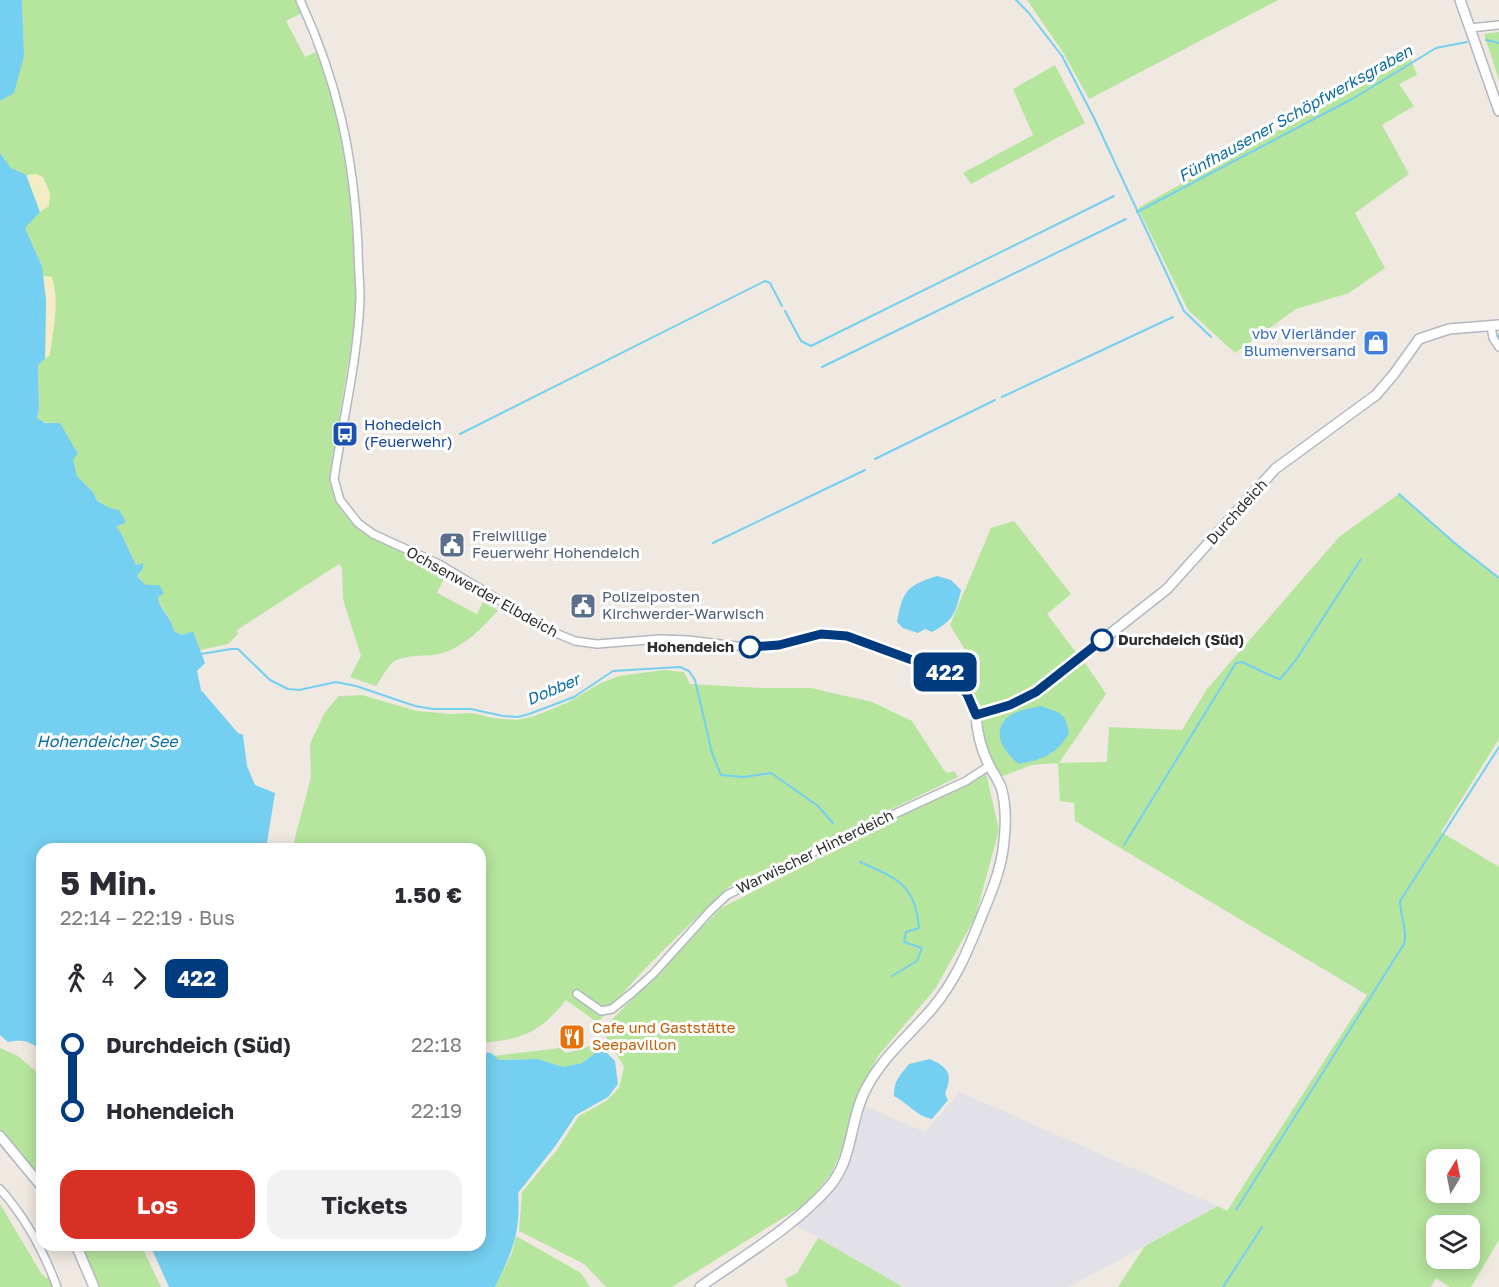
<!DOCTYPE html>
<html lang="de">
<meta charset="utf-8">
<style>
body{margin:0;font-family:"Golos Text",sans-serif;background:#f2f2f3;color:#2b2b33;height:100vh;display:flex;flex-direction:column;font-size:22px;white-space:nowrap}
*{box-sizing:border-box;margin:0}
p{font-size:20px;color:#7c7c81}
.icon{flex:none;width:33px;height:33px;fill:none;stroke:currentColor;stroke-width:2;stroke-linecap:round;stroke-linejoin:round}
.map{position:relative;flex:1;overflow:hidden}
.sheet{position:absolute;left:36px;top:843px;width:450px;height:408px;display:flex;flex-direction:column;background:#fff;border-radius:18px;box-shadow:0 3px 15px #0003}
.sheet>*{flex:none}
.badge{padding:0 12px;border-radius:9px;font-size:21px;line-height:39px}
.needle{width:39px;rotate:10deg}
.controls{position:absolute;left:1426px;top:1149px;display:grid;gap:12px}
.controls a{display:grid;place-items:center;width:54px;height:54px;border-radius:12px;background:#fff;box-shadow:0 3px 15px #0003;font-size:30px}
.map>.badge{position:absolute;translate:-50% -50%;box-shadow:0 0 0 3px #fff}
.legs{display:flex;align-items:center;gap:9px;height:66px;padding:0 24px;font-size:20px}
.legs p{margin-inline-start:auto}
.overview{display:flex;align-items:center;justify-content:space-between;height:102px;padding:0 24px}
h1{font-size:33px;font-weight:700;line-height:45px}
.button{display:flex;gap:12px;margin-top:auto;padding:12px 24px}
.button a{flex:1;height:69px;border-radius:18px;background:#d93025;color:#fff;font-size:24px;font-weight:700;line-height:69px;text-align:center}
.button a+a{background:#f2f2f3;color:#2b2b33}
ul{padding:0 24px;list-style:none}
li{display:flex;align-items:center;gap:21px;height:66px;font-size:22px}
li i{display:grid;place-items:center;width:9px;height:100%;margin:0 8px;background:currentColor}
li i::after{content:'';width:15px;height:15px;margin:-8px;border:4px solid;border-radius:50%;background:#fff}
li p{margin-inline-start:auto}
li:first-child i{background:linear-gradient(#0000 50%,currentColor 0)}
li:last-child i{background:linear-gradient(currentColor 50%,#0000 0)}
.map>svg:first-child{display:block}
</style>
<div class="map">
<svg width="1499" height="1287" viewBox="0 0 1499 1287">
<rect width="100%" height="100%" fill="#efe9e1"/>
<polygon fill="#e3e1e8" points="960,1092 1218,1206 1069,1287 903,1287 792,1223 817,1210 839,1178 851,1152 865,1106 925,1132"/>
<g fill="#b6e59e" fill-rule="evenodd">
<path d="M 22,0 L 296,0 L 302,13 L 286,21 L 305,57 L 318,51 L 336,106 L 349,172 L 355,265 L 355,322 L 330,473 L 335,498 L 341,510 L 359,529 L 375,539 L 447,572 L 437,593 L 477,614 L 483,602 L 498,610 C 483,628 462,649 438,654 C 425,657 403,654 392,663 C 386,669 381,679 376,686 L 350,677 L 361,656 L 343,599 L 342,568 L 339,564 L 237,630 L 238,634 L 228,644 L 200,650 L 193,631 L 182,635 L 174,631 C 171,615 160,609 158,597 L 137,576 L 143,563 L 136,565 L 121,533 L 115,527 L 110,508 L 97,501 L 93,492 L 77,476 L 72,459 L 55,424 L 40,421 L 37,418 L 39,409 L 38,364 L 42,266 L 25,228 L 26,176 L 11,168 L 0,153 L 0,101 L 24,56 Z"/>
<polygon points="1027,0 1278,0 1089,99 1064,54"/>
<polygon points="1499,32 1499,80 1484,34"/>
<polygon points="1410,57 1417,75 1399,84 1414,106 1382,125 1409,174 1355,213 1385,268 1349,293 1296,309 1235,353 1188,310 1138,208"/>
<polygon points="1055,65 1085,123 971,184 963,173 1033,135 1013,89"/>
<path d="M 1399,494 L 1457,545 L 1499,578 L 1499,739 L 1441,832 L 1499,867 L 1499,1240 L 1471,1287 L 1450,1287 L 1436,1278 L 1431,1287 L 1118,1287 L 1145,1246 L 1218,1206 L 1227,1211 L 1367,995 L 1075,821 L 1074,803 L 1060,801 L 1058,763 L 1032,765 L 998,778 L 980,730 L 982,722 L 985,718 L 1018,707 L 1035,699 L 1085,663 L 1106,694 L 1059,763 L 1107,762 L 1109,727 L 1182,730 L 1207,689 L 1339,537 ZM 1437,1160 L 1470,1160 L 1470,1192 L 1437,1192 ZM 1437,1226 L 1470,1226 L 1470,1258 L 1437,1258 Z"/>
<path d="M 1014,521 L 1071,594 L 1047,614 L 1078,655 C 1055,671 1010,710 981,706 L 963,678 L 957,675 L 972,661 L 950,625 L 991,528 Z"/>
<path d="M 664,670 L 684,672 L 690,684 L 762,688 L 811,688 L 872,702 L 912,721 L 943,769 L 947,773 L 954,771 L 958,777 L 729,887 C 684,930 636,974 598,1023 L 566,1000 C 538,1034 523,1039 480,1043 L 480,849 L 292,849 L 311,777 L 310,744 L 325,712 L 339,696 L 362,695 L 417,711 L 452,714 L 472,713 L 493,718 L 517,720 L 534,716 L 567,703 L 599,684 L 619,676 Z"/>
<polygon points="986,773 999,830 975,918 935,989 878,1056 853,1107 842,1150 831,1174 807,1203 672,1287 606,1287 584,1264 519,1231 522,1192 557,1150 579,1116 606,1101 619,1088 624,1067 602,1030 721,908"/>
<polygon points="595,1043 602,1048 582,1063 563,1067 538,1059 499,1060 494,1056 560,1048 566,1053 583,1049"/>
<polygon points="0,1048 18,1056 42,1077 42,1181 0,1130"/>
<polygon points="0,1204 41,1273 46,1278 51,1277 54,1287 0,1287"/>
<polygon points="516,1236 581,1273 590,1287 495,1287 512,1253"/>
<polygon points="818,1238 903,1287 788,1287 785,1279 797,1273"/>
<polygon points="81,1245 141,1245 161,1287 99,1287"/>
</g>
<g fill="#f3ecc5">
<polygon points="36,174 43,177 50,193 49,206 40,212 26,175"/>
<path d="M 43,276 L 52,277 C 60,303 53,329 50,355 L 45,359 L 46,301 Z"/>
</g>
<g fill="#75cff0">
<polygon points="0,0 22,0 24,56 14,93 0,101"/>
<path d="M 0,153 L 11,168 L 26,175 L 40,212 L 25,228 L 42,266 L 46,301 L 45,359 L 38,365 L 39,409 L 37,418 L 45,423 L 60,423 L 78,454 L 73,459 L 77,476 L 93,492 L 97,501 L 110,508 L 119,510 L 126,522 L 116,527 L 121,533 L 136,565 L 143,563 L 143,568 L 137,576 L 146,585 L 159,585 L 164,593 L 158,597 C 159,609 171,616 174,631 L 182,635 L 193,631 L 205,663 L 197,671 L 201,690 L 238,733 L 243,735 L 247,766 L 255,785 L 275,793 L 266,849 L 42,849 L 42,1057 L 39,1056 L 37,1047 C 26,1040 20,1040 8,1042 L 0,1035 Z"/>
<path d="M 937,576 L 951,580 L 961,590 C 956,613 953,621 932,632 L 925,629 L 918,633 L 903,628 L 897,622 C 903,591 906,586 937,576 Z"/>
<path d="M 1041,706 C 1060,713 1066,712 1069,734 C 1055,755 1044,759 1019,764 C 1000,750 988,724 1017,712 C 1025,709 1033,708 1041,706 Z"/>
<path d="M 602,1048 L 615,1061 L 618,1084 L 608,1097 L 576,1115 L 556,1145 L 518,1193 C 521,1233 512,1252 495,1287 L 169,1287 L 150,1245 L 480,1245 L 480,1052 L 491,1053 L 499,1060 L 538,1059 L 563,1067 L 582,1063 Z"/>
<path d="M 930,1059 C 949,1068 953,1074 945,1094 L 948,1100 L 932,1119 C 916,1116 908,1103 894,1096 C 893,1082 901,1074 909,1064 Z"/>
</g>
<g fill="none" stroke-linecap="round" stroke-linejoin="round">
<g stroke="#75cff0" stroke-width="2">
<polyline points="1016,0 1028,12 1062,56 1094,118 1184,311 1211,337"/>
<polyline points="1486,40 1499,43"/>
<polyline points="1137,212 1354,98 1436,48 1467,42"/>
<polyline points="785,311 801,341 811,346 1114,196"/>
<polyline points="1499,334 1499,338"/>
<polyline points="822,367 1126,219"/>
<polyline points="1002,397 1173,317"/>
<polyline points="460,434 765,281 770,283 782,306"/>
<polyline points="875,459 995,400"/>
<polyline points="1399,494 1457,545 1499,578"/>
<polyline points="713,543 865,470"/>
<polyline points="201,654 231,649 238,649 270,680 288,689 299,690 336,682 356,686 415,706 433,709 471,709 503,716 518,717 529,714 574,697 613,671 680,667 689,671 695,680 712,753 721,775 744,777 771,773 818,806 833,823"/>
<polyline points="1124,845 1236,663 1242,662 1276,678 1280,679 1296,660 1361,559"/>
<path d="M 860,862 C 898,879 915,884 919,928 L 906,932 L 904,942 L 922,948 L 917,961 L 892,976"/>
<path d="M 1236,1210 L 1404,944 C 1408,932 1400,915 1400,901 L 1499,747"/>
<polyline points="1223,1287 1262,1227"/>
</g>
<g stroke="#b4b7c1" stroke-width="10">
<g id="minor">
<path d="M 300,0 C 338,82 354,157 358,247 C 358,264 360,281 360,298 C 358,358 343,419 334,479 L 340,500 L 358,523 L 373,534 L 439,564 L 551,631 L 575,641 L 597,644 L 660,639 L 688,640 L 737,646 L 760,647 L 779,645 L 821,634 L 835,634 L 854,638 L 950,674 C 963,685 971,699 976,715"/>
<polyline points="1470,28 1499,25"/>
<polyline points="1491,326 1493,338 1499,347"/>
<polyline points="577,994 601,1011 612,1009 633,992 653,974 710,911 727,895 842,838 966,781 989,766"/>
<path d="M 0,1189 C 25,1217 44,1252 57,1287"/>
</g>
</g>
<g stroke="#b4b7c1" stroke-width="12">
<g id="tertiary">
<polyline points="1460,0 1499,111"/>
<polyline points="0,1136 42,1187"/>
<polyline points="76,1245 94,1287"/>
<path d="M 700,1287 C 742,1257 795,1226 829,1187 C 854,1159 849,1119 867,1087 C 883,1057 909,1035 931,1010 C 956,981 968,950 982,915 C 992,891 1002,867 1004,841 C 1006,824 1006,804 1001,787 C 998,780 994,774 990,767 C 982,752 977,733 976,715 L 1010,705 L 1036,692 L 1167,589 L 1275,469 L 1376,395 L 1394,374 L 1419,339 L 1449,329 L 1499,325"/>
</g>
</g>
<use href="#minor" stroke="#fff" stroke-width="7"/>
<use href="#tertiary" stroke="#fff" stroke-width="9"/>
</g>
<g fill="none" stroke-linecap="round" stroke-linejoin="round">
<g stroke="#fff" stroke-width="14">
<polyline id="line-1" points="750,647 779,645 821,634 847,636 950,674 967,694 976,715 1010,705 1036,692 1102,640"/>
</g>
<use href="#line-1" stroke="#003b80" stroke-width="9"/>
</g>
<defs>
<g id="shop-square" transform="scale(1.35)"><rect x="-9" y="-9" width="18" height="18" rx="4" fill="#3f7fe0" stroke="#fff"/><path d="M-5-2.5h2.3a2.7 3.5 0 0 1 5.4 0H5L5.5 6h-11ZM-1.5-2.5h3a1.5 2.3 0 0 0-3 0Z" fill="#fff"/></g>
<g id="bus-square" transform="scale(1.35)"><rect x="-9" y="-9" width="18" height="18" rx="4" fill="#1a4fb4" stroke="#fff"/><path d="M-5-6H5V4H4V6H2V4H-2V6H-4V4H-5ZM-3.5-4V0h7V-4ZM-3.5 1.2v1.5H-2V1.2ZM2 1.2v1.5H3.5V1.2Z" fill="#fff"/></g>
<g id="civic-square" transform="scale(1.35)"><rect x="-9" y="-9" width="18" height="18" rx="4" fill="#5c6f8a" stroke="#fff"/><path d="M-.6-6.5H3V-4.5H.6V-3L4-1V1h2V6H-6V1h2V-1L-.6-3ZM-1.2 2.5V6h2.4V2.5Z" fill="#fff"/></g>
<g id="restaurant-square" transform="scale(1.35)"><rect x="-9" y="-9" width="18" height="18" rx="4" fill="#e8710a" stroke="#fff"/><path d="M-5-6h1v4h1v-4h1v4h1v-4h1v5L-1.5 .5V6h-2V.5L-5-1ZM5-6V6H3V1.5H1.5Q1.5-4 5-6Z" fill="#fff"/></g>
</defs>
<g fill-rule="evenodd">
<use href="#shop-square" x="1376" y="343"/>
<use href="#bus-square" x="345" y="434"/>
<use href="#civic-square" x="452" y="545"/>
<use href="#civic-square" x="583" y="606"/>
<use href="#restaurant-square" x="572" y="1037"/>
</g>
<g fill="#fff" stroke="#003b80" stroke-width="3">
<circle cx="1102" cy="640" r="10"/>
<circle cx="750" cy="647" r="10"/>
</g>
<g text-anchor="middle" stroke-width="6" stroke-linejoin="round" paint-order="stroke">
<g font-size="15" fill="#366cbe" stroke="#fff" text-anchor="end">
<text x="1356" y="339">vbv Vierländer<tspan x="1356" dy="17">Blumenversand</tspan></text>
</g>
<g font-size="15" fill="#164399" stroke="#fff" text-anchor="start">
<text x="364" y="430">Hohedeich<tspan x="364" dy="17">(Feuerwehr)</tspan></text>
</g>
<g font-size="15" fill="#2e2e2e" stroke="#fff">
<text transform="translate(1237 512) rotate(-48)" y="5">Durchdeich</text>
<text transform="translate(482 592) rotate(29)" y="5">Ochsenwerder Elbdeich</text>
<text transform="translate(815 852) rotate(-26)" y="5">Warwischer Hinterdeich</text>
</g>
<g font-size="15" fill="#4e5e75" stroke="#fff" text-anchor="start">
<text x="472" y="541">Freiwillige<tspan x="472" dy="17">Feuerwehr Hohendeich</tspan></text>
<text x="602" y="602">Polizeiposten<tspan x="602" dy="17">Kirchwerder-Warwisch</tspan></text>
</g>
<g font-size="15" font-weight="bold" fill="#2e2e2e" stroke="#fff" text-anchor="start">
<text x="1118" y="645">Durchdeich (Süd)</text>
<text x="734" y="652" text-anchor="end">Hohendeich</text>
</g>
<g font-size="15" fill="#c56008" stroke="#fff" text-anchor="start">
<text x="592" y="1033">Cafe und Gaststätte<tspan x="592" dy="17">Seepavillon</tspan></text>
</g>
<g font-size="16" font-style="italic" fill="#0d6fa3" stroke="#fff">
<text transform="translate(1295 113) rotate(-29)" y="6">Fünfhausener Schöpfwerksgraben</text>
<text transform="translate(553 689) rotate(-23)" y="6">Dobber</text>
<text x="107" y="747">Hohendeicher See</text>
</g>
</g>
</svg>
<div class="controls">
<a><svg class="needle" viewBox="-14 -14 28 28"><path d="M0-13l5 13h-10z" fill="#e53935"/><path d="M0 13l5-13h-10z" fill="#7c7c81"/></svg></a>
<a><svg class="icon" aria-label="layers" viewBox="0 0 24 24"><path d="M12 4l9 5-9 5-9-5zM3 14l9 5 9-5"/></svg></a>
</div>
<b class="badge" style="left:945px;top:672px;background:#003b80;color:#fff">422</b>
<section class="sheet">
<div class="overview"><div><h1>5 Min.</h1><p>22:14 – 22:19 · Bus</p></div><b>1.50 €</b></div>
<div class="legs"><svg class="icon" aria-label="walk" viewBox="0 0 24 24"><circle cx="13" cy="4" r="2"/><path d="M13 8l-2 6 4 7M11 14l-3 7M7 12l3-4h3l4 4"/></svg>4<svg class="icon" aria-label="forward" viewBox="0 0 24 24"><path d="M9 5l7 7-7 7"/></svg><b class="badge" style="background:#003b80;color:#fff">422</b></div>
<ul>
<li><i style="color:#003b80"></i><b>Durchdeich (Süd)</b><p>22:18</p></li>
<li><i style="color:#003b80"></i><b>Hohendeich</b><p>22:19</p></li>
</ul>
<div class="button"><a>Los</a><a>Tickets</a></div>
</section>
</div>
